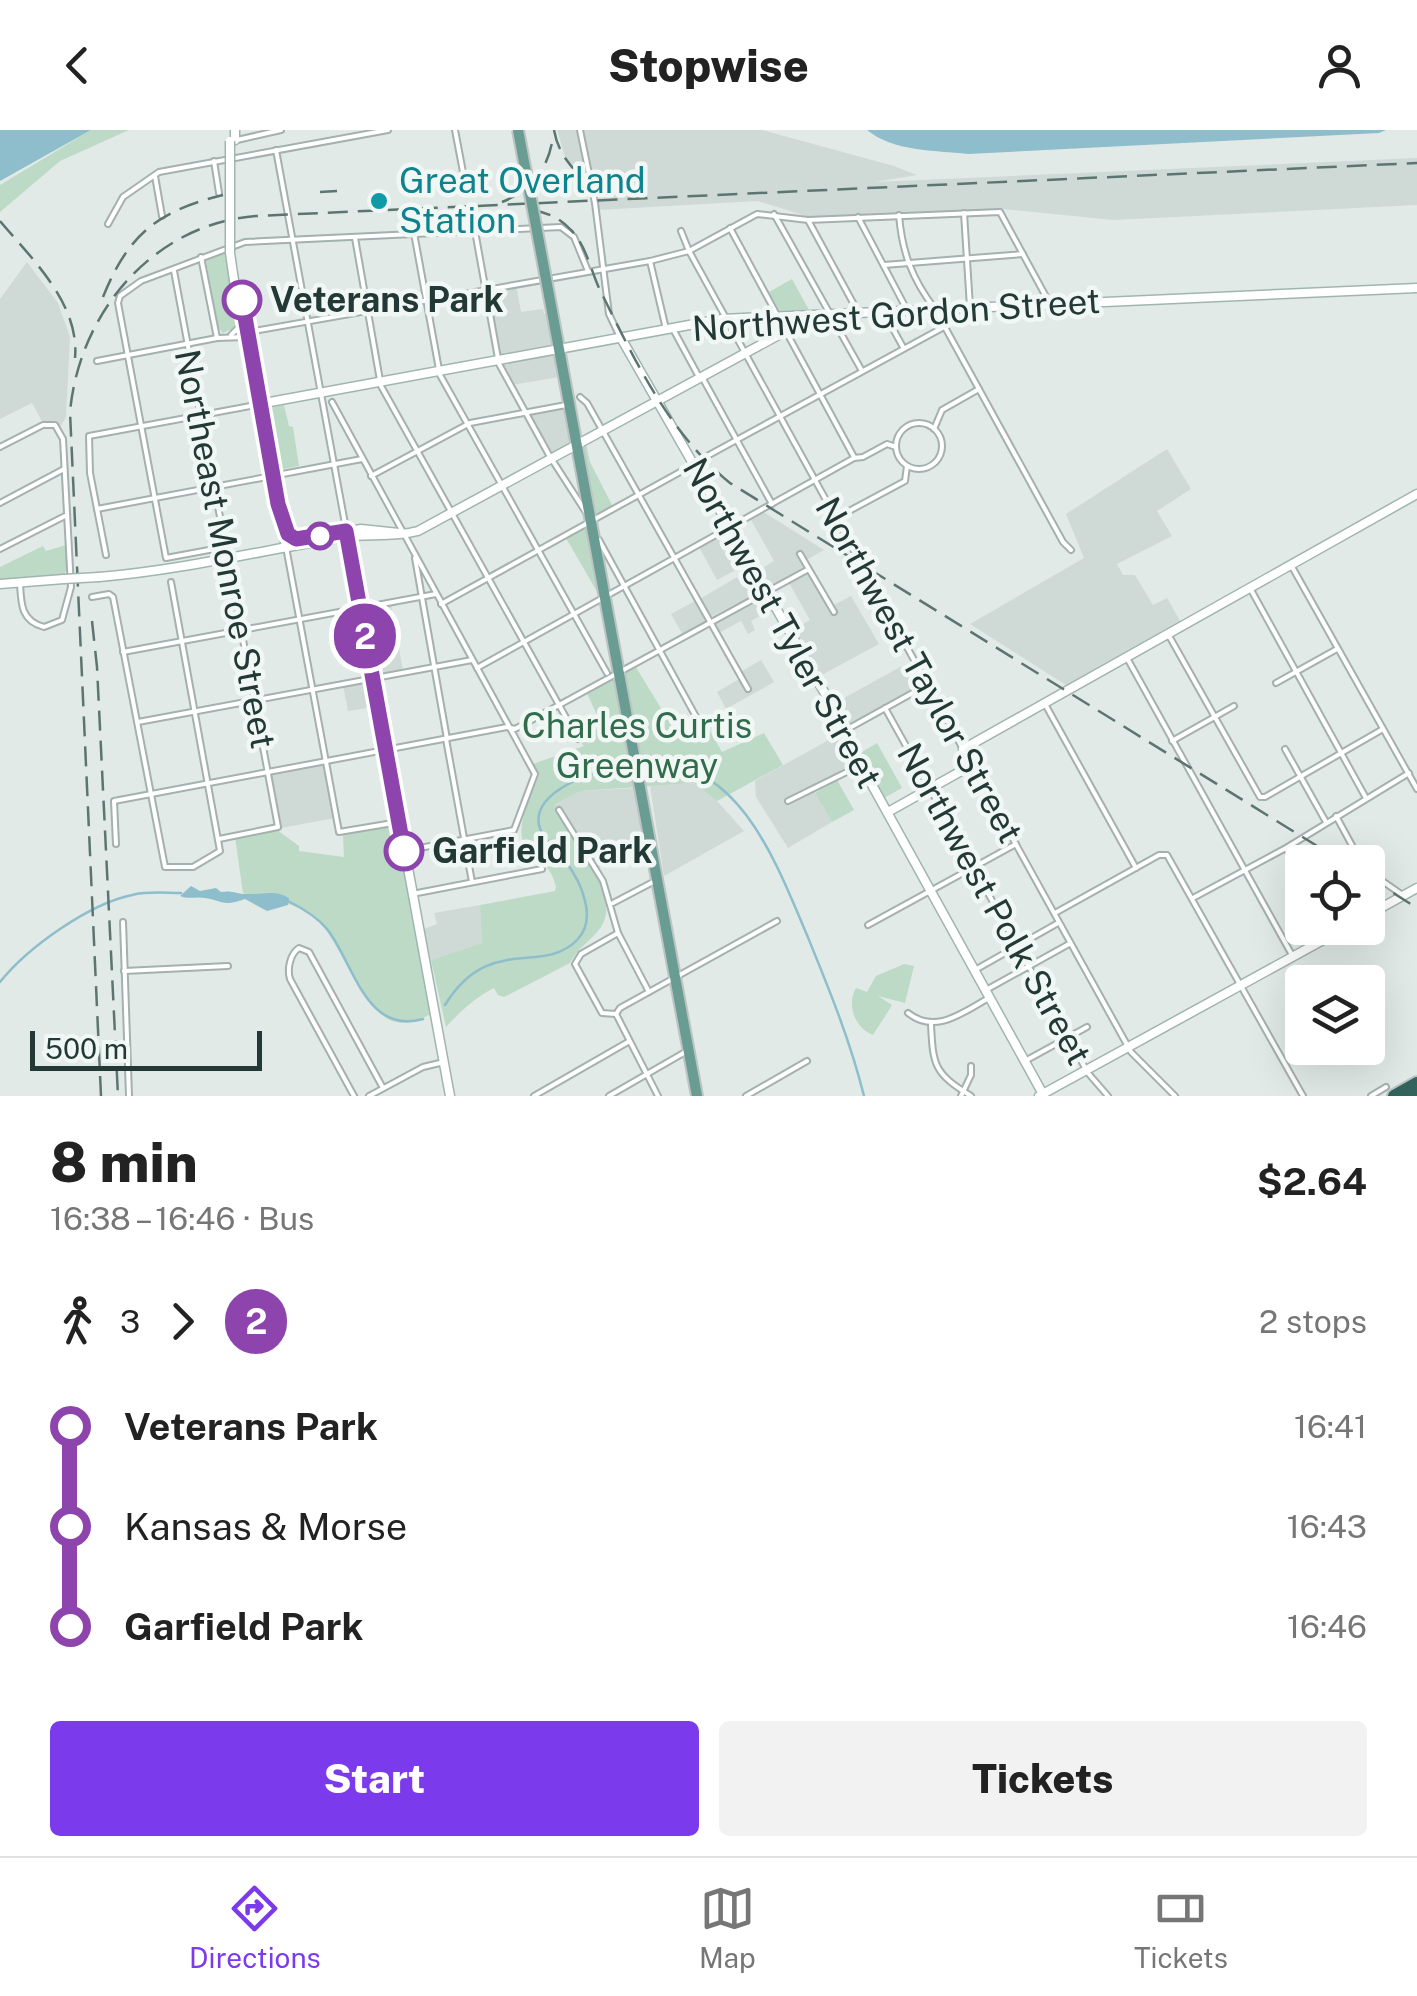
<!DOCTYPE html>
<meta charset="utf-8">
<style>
body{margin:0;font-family:"Public Sans",sans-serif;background:#f2f2f2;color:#222;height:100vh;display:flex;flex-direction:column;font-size:38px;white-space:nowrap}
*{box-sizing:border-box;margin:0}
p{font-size:32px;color:#767676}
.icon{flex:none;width:55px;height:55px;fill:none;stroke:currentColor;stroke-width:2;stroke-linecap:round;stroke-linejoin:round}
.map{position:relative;height:966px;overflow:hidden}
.drawer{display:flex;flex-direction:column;background:#fff;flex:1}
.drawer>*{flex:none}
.badge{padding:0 20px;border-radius:32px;font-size:35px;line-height:65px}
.controls{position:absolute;left:1285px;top:715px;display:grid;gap:20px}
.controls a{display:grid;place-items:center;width:100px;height:100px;border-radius:10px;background:#fff;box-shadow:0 10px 40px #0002;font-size:50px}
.scale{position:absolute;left:30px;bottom:25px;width:232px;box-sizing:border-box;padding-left:10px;border:5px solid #233935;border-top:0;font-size:28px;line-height:35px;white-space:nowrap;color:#233935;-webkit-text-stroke:8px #f1f7f4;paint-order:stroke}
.map>.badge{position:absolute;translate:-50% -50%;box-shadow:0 0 0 5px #fff}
.legs{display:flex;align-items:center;gap:15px;height:110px;padding:0 50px;font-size:32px}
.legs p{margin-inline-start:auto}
.summary{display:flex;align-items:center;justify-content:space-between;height:170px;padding:0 50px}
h1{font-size:55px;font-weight:800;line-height:75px}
.primary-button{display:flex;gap:20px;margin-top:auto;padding:20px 50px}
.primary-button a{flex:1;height:115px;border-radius:10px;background:#7c3aed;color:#fff;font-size:40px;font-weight:800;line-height:115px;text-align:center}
.primary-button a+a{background:#f2f2f2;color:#222}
ul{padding:0 50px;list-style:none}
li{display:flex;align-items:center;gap:35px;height:100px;font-size:38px}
li i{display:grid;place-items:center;width:15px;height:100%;margin:0 12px;background:currentColor}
li i::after{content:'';width:25px;height:25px;margin:-12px;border:8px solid;border-radius:50%;background:#fff}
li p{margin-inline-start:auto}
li:first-child i{background:linear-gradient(#0000 50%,currentColor 0)}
li:last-child i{background:linear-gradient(currentColor 50%,#0000 0)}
header{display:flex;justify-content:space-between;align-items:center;height:130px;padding:0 50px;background:#fff;font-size:45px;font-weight:800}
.tab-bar{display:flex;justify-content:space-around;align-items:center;height:140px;border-top:2px solid #e0e0e0;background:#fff;font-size:28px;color:#767676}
.tab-bar a{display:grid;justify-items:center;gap:5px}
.tab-bar .current{color:#7c3aed}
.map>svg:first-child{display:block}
</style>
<header><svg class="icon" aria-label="back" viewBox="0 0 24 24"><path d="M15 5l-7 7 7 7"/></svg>Stopwise<svg class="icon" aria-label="person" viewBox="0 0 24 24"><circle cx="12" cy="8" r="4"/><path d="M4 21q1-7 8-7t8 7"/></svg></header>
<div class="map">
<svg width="1417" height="966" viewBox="0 0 1417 966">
<rect width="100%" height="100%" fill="#e1eae7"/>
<g fill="#cfdad6">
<polygon points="557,0 762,0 894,36 917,45 875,52 1417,28 1417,75 1113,90 1004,79 822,86 806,86 758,71 598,80 594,55 603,55 579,41 565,27"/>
<polygon points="27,132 58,173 70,207 66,287 60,297 54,293 43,293 32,273 0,289 0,169"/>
<polygon points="516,155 521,182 543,179 544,184 547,184 554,211 549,218 500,226 488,161"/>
<polygon points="552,224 557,229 560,247 512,255 501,234"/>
<polygon points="566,279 572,310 553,324 549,322 529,285"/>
<polygon points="1167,319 1191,359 1157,381 1172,406 1117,434 1123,445 1135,445 1153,475 1167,468 1182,494 1069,557 970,494 1084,428 1066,384"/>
<polygon points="762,381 824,420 806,430 808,435 768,458 756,442 774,431 750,388"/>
<polygon points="729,402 747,434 717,450 699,417"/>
<polygon points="808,441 830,477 851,466 879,514 818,547 792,501 810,490 788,451"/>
<polygon points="737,447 743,457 756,449 761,461 710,487 700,469"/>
<polygon points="762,466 774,478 751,491 755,500 748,504 741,491 717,504 714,493"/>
<polygon points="695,471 706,492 683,505 671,484"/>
<polygon points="391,474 403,541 377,546 364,480"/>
<polygon points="761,530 774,552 726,579 717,562 739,549 737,544"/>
<polygon points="913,530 924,555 852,595 846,594 833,574"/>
<polygon points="369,552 374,577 348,581 343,556"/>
<polygon points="843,602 858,633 813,659 832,692 788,718 756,667 755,651"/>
<polygon points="323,634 335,688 281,698 271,644"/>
<polygon points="694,653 717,671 744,701 664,746 650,656"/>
<polygon points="635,658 646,717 621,725 595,740 553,676 581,661"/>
<polygon points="480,775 482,813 431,830 424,799 437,794 434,783"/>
</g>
<g fill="#bcdac6">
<polygon points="91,0 129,0 60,31 0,82 0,55"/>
<polygon points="228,119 238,196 223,203 218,198 206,131"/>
<polygon points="792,149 810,182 781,183 769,162"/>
<polygon points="284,275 289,296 293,297 299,336 277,340 265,279"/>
<polygon points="586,314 590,332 613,377 597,385 582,320"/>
<polygon points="587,397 599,465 566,408"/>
<polygon points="66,415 68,437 63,446 0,451 0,437 43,416 46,421"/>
<path d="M 634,534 L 676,603 L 704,591 L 722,622 L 764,603 L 783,635 L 717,671 L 694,653 L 581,661 L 556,674 L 554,677 C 572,705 623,763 601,797 C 591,811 577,818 570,833 L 504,867 L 498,865 L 494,858 C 474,868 461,881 446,897 L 431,830 L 482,813 L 480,775 L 555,761 L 556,757 C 549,729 539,738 527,721 C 512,699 531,668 539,645 L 533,634 L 584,616 L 578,609 L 602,596 L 586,561 Z"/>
<polygon points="877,613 902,658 882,669 857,625"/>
<polygon points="837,650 854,680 832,692 815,663"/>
<path d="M 396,695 L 432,884 C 423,887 411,894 402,893 C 361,891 343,810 315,788 C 287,766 270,776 243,763 L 235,707 L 277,700 L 299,716 L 299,721 L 344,727 L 343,704 Z"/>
<path d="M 904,834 L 914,836 L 905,873 L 878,866 L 892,875 L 873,905 C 855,898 846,875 856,858 L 867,862 L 876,846 Z"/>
</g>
<g fill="#8ebdcb">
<polygon points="0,0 91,0 0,51"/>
<path d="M 867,0 L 1386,0 L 1379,3 L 968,24 C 934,20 894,22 867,0 Z"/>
<path d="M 191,756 L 200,761 L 216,758 L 221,762 C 232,760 236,764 247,764 C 264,765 274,759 289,768 L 288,775 L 267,781 L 245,769 C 223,777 224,771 205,768 C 195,766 190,770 180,766 Z"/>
</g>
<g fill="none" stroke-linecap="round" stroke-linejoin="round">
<g stroke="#8ebdcb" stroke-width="2.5">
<path d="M 652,630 C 742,635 777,735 807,805 C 829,859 850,910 864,966"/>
<path d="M 288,771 C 302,778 317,787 327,799 C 354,833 365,905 423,889"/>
<path d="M 0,852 C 28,817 89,774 132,765 C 148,761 165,763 181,763"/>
<path d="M 445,875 C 489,803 542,846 577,810 C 598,789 581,752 566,732 C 558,721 542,709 539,695 C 532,661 595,641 619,635"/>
</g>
<g stroke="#a4b1ae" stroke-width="8">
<g id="street">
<polyline points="455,0 463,42"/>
<polyline points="580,0 595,73 609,184 619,205"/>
<polyline points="237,10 281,0"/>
<polyline points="276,20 346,399"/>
<polyline points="214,31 219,63"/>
<polyline points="155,46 162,86"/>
<polyline points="964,83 970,177"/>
<polyline points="774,84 862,241"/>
<path d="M 899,85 C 902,122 912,149 935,179 L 1063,412 L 1071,420"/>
<polyline points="858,87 907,180"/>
<polyline points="808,90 858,182"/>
<polyline points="108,94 123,67 159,42 388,0"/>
<polyline points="730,98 854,327"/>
<polyline points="475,101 499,234 549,325 587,384"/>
<polyline points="681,101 689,121 963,619"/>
<polyline points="414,103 440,245 607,543"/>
<polyline points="355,108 381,256 578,609"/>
<polyline points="201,127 217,208"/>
<polyline points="650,131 666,199"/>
<polyline points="884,135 1023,124"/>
<polyline points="174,141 278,697 219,709"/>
<polyline points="883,181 903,217"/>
<polyline points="673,199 699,247"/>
<polyline points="248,202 650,131 689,121 757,84 808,90 1000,82 1050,174"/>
<polyline points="231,205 239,197 238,174"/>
<polyline points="97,231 217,208 245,207"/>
<polyline points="702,247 772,374"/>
<polyline points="580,267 587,273 748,559"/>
<polyline points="332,272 535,644 514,700 404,721"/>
<circle cx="919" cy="316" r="23"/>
<polyline points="934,299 942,280 979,259"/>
<path d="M 0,317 L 43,295 L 55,295 L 63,309 L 71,457 L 62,490 L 44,497 C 21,491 21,474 20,453"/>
<polyline points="709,325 944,197"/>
<polyline points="371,346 470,293 566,275"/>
<polyline points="0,373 64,339"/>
<polyline points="97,379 362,329"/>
<polyline points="836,388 905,351 907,336"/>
<polyline points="599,410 700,594"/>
<polyline points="225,417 166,428 118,173 120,166 141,151 245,112 561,97 574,107 588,141"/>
<polyline points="286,417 339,702 399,692"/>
<polyline points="0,419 65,386"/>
<polyline points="800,424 834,482"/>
<polyline points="106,425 90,343 89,306 256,275"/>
<polyline points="415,428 447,609"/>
<polyline points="1291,435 1417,659"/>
<polyline points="1250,458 1366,668"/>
<polyline points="92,467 109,464 113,467 165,737 193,737 220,721 171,452"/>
<polyline points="441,474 691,336"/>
<polyline points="1168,504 1260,667 1265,667 1383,599"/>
<polyline points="123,522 436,464"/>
<polyline points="1127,528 1292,825"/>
<polyline points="477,538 854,328 863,327 887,314 896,317"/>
<polyline points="1276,553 1337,519"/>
<polyline points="1045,574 1136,738"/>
<polyline points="885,578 1088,943 1108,966"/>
<polyline points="138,592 472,530"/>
<polyline points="844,601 927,555"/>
<polyline points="446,609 472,752"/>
<polyline points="1172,611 1234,576"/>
<polyline points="1285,619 1326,692"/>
<polyline points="972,635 1131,922 1175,966"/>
<polyline points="788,671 861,635"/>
<polyline points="559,680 603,751 618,803 649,862"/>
<polyline points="1336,686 1361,732"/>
<polyline points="116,714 114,671 507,597 515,599 807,440"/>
<polyline points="1286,718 1302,749"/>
<polyline points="1368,741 1401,764"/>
<polyline points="412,764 542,739"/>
<polyline points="1193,768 1286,718 1409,643"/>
<polyline points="613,773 653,752"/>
<polyline points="1055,783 1159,725 1167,725 1303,966"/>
<polyline points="123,792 129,966"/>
<polyline points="868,795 1016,714"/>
<polyline points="975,840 1058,793"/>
<polyline points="124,841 228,836"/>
<polyline points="986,860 1069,814"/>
<path d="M 908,883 C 936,905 963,882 989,868"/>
<polyline points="616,884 620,878 777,791"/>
<polyline points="616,884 602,883 575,834 581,824 618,803"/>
<polyline points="616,884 658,966"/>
<path d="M 931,894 C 933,936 934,943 971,966"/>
<polyline points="1025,931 1087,897"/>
<path d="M 354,966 L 290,849 C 287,839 290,824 299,818 L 309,822 L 383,958"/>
<polyline points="369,966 423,937 444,932"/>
<polyline points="534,966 628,912"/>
<polyline points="609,966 687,921"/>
<polyline points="746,966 807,931"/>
<polyline points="961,966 971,945 971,936"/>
<polyline points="1371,966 1386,957"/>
</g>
</g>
<g stroke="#a1b5af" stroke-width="11">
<g id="secondary">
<polyline points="235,10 235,0"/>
<polyline points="242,170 286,417"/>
<polyline points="621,208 835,581 861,635 1044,966"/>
<polyline points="259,274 722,189 1417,158"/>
<polyline points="346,401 450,966"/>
<polyline points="304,410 361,399 399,403"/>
<path d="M 99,447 C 181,440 260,421 342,407 C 368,403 392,408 418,401 L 810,188"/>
<polyline points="0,454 64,449"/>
<polyline points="888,682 972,635 963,619 1417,364"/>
<polyline points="1368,785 1417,758"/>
<polyline points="1039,966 1345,798"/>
</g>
</g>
<g stroke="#bdc4c2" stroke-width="14">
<polyline id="primary" points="549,165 697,966"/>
</g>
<g stroke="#bdc4c2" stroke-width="16">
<g id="highway">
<polyline points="1394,966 1417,953"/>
<polyline points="1412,966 1417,963"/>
</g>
</g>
<use href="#street" stroke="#fff" stroke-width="4"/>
<use href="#secondary" stroke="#fff" stroke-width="8"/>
<use href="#primary" stroke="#699c92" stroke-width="10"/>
<use href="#highway" stroke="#32635c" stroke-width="12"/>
<g stroke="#5d7570" stroke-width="2.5" stroke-dasharray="20 10" stroke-linecap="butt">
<path d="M 554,0 C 560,35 589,58 623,65"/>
<polyline points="320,62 337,61"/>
<path d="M 502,72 C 531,61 550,37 553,5"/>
<path d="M 531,80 C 547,82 560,88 571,100 C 587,116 591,143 601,162 C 635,231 669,303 730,353 L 1343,732"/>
<path d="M 0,91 C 32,129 80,174 75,228"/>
<path d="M 103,167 C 128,105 157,81 223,65"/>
<polyline points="92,491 97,537 118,966"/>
<polyline points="1368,747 1417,778"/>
<path d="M 101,966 L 70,282 C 79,183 153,94 256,86 L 1417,33"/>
</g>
<g stroke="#a1b5af" stroke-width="11" stroke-linecap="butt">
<g id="secondary-bridge">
<polyline points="230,11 230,123 237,171"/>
<polyline points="64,449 99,447"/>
</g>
</g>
<g stroke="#bdc4c2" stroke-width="14" stroke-linecap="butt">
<polyline id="primary-bridge" points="518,0 549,165"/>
</g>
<use href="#secondary-bridge" stroke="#fff" stroke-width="8"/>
<use href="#primary-bridge" stroke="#699c92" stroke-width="10"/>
</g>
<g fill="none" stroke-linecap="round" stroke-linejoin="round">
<g stroke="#fff" stroke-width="22">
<polyline id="line-1" points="242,170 278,374 288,404 296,409 346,401 404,721"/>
</g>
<use href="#line-1" stroke="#8e44ad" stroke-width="15"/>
</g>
<circle fill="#0f9aa8" stroke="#f1f7f4" stroke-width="4" cx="379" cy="71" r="10"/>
<g fill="#fff" stroke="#8e44ad" stroke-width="5">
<circle cx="242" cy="170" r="18"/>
<circle cx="320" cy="406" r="12"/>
<circle cx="404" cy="721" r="18"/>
</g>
<g text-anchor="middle" stroke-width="9" stroke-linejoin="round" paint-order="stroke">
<g font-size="35" fill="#0d838f" stroke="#f1f7f4" text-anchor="start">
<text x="399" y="63">Great Overland<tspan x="399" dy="40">Station</tspan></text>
</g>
<g font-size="35" font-weight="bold" fill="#233935" stroke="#f1f7f4" text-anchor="start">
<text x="270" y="182">Veterans Park</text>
<text x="432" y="733">Garfield Park</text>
</g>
<g font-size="35" fill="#233935" stroke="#f1f7f4">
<text transform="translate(896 185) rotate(-4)" y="12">Northwest Gordon Street</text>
<text transform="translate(225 419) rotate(79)" y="12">Northeast Monroe Street</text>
<text transform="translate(782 493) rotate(61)" y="12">Northwest Tyler Street</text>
<text transform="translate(919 540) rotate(61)" y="12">Northwest Taylor Street</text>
<text transform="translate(994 774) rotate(61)" y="12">Northwest Polk Street</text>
</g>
<g font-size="35" fill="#316c4c" stroke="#f1f7f4">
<text x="637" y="608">Charles Curtis<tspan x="637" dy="40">Greenway</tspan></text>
</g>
</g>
</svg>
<div class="controls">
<a><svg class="icon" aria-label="locate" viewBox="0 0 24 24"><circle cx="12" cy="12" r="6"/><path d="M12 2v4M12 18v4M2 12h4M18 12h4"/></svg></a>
<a><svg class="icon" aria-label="layers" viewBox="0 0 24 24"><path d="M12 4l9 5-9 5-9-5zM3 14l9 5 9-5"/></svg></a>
</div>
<div class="scale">500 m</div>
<b class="badge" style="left:365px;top:506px;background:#8e44ad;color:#fff">2</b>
</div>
<section class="drawer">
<div class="summary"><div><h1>8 min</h1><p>16:38 – 16:46 · Bus</p></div><b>$2.64</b></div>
<div class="legs"><svg class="icon" aria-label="walk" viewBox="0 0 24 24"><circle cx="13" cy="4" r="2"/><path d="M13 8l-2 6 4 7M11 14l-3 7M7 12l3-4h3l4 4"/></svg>3<svg class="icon" aria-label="forward" viewBox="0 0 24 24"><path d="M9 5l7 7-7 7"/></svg><b class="badge" style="background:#8e44ad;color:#fff">2</b><p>2 stops</p></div>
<ul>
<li><i style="color:#8e44ad"></i><b>Veterans Park</b><p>16:41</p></li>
<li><i style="color:#8e44ad"></i><span>Kansas &amp; Morse</span><p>16:43</p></li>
<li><i style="color:#8e44ad"></i><b>Garfield Park</b><p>16:46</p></li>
</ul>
<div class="primary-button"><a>Start</a><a>Tickets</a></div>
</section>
<nav class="tab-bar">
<a class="current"><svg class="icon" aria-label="directions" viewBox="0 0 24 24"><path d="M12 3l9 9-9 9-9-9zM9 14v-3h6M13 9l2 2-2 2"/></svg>Directions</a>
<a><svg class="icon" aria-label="map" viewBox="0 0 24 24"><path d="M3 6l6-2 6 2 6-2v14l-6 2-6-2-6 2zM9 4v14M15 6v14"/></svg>Map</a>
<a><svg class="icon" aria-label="tickets" viewBox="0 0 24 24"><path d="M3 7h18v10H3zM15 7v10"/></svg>Tickets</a>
</nav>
